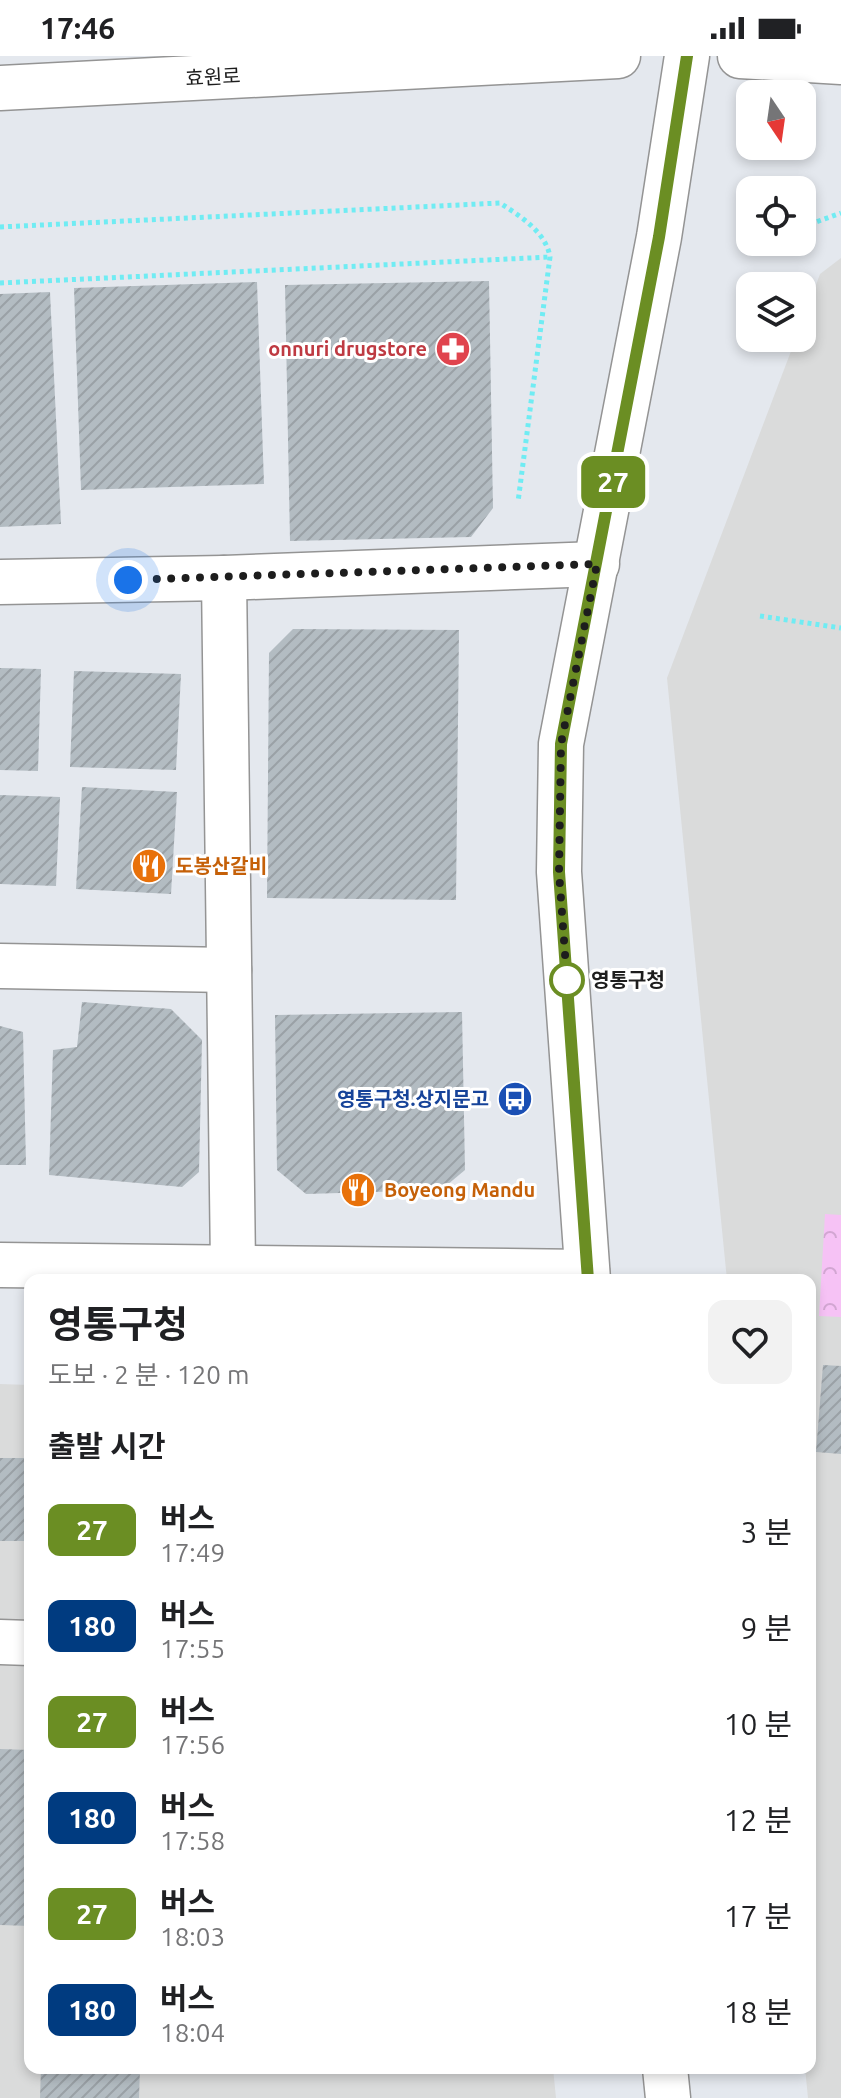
<!DOCTYPE html>
<html lang="ko">
<meta charset="utf-8">
<style>
body{margin:0;font-family:Ubuntu,"Noto Sans KR",sans-serif;background:#f2f2f2;color:#202124;height:100vh;display:flex;flex-direction:column;font-size:30px;white-space:nowrap}
*{box-sizing:border-box;margin:0}
p{font-size:26px;color:#757577}
.icon{flex:none;width:44px;height:44px;fill:none;stroke:currentColor;stroke-width:2;stroke-linecap:round;stroke-linejoin:round}
.map{position:relative;flex:1;overflow:hidden}
.side{position:absolute;left:24px;top:1218px;width:792px;height:800px;display:flex;flex-direction:column;background:#fff;border-radius:16px;box-shadow:0 4px 12px #0003}
.side>*{flex:none}
.badge{padding:0 16px;border-radius:12px;font-size:28px;line-height:52px}
.needle{width:52px;rotate:167deg}
.controls{position:absolute;left:736px;top:24px;display:grid;gap:16px}
.controls a{display:grid;place-items:center;width:80px;height:80px;border-radius:16px;background:#fff;box-shadow:0 4px 12px #0003;font-size:40px}
.you{position:absolute;width:40px;height:40px;margin:-20px;border:6px solid #fff;border-radius:50%;background:#1a73e8;box-shadow:0 0 0 12px #1a73e833}
.map>.badge{position:absolute;translate:-50% -50%;box-shadow:0 0 0 4px #fff}
h2{padding:0 24px;font-size:30px;line-height:72px}
.round{display:grid;place-items:center;flex:none;width:84px;height:84px;border-radius:16px;background:#f2f2f2}
.summary{display:flex;align-items:center;justify-content:space-between;height:136px;padding:0 24px}
h1{font-size:38px;font-weight:700;line-height:60px}
ul{padding:0;list-style:none}
li{display:flex;align-items:center;gap:24px;height:96px;padding:0 24px}
li div{flex:1}
li b{display:block;font-size:30px}
li em{font-style:normal}
li .badge{min-width:88px;font-weight:700;text-align:center}
.status{display:flex;justify-content:space-between;align-items:center;height:56px;padding:0 40px;background:#fff;direction:ltr}
.status svg{height:22px;fill:currentColor}
.map>svg:first-child{display:block}
</style>
<div class="status"><b>17:46</b><svg viewBox="0 0 49 12"><path d="M0 12V9h3v3zM5 12V6h3v6zM10 12V3h3v9zM15 12V0h3v12zM26 1h20v11H26zM47 4h2v5h-2z"/></svg></div>
<div class="map">
<svg width="841" height="2042" viewBox="0 0 841 2042">
<defs>
<pattern id="park-crowns" width="20" height="18" patternUnits="userSpaceOnUse" patternTransform="scale(2)"><rect width="20" height="18" fill="#f6c2f5"/><path d="M2 6a3 3 0 1 1 6 0M12 15a3 3 0 1 1 6 0" fill="none" stroke="#d2a6d2"/></pattern>
<pattern id="building-hatch" width="6" height="6" patternUnits="userSpaceOnUse" patternTransform="scale(2)"><rect width="6" height="6" fill="#b3bcc2"/><path d="M-1 1l2-2M0 6l6-6M5 7l2-2" fill="none" stroke="#9aa1a6"/></pattern>
</defs>
<rect width="100%" height="100%" fill="#e4e8ee"/>
<g fill="#dadbdb">
<polygon points="841,202 841,2042 808,2042 805,2012 810,2012 810,1224 727,1224 667,622 796,282 802,282 802,267 820,218"/>
<polygon points="0,1328 30,1329 30,2012 553,2012 556,2042 0,2042"/>
</g>
<polygon fill="url(#park-crowns)" points="825,1158 841,1159 841,1261 819,1260"/>
<g fill="url(#building-hatch)">
<polygon points="489,225 493,452 471,481 290,485 285,229"/>
<polygon points="257,226 264,428 81,434 74,232"/>
<polygon points="50,236 61,468 0,471 0,238"/>
<polygon points="293,573 459,574 456,844 267,842 269,597"/>
<polygon points="0,612 41,613 38,715 0,714"/>
<polygon points="74,615 181,618 176,714 70,711"/>
<polygon points="82,731 177,736 171,838 76,833"/>
<polygon points="0,739 60,741 56,830 0,828"/>
<polygon points="82,946 171,953 202,984 199,1116 182,1131 49,1119 53,994 77,991"/>
<polygon points="462,956 465,1114 441,1134 306,1138 277,1114 275,959"/>
<polygon points="0,970 23,976 26,1109 0,1109"/>
<polygon points="823,1309 841,1310 841,1398 816,1396"/>
<rect x="0" y="1402" width="30" height="83"/>
<polygon points="0,1693 30,1694 30,1870 0,1869"/>
<polygon points="41,2012 140,2012 139,2042 40,2042"/>
</g>
<g fill="none" stroke-linecap="round" stroke-linejoin="round">
<g stroke="#949494" stroke-width="47">
<g id="minor">
<polyline points="740,0 841,6"/>
<polyline points="0,32 618,0"/>
<polyline points="224,522 233,1210"/>
<polyline points="0,526 224,522 597,508"/>
<polyline points="0,910 229,914"/>
<polyline points="0,1209 587,1216"/>
<polyline points="588,1224 559,816 561,688 659,181 687,0"/>
<polyline points="0,1586 30,1587"/>
<polyline points="665,2012 668,2042"/>
</g>
</g>
<g stroke="#70ecf3" stroke-width="5" stroke-dasharray="4 4" stroke-linecap="butt">
<path d="M 0,171 L 500,147 C 520,160 546,176 550,201 L 518,446"/>
<polyline points="802,171 841,157"/>
<polyline points="0,227 550,201"/>
<polyline points="760,560 841,572"/>
</g>
<use href="#minor" stroke="#fff" stroke-width="44"/>
</g>
<g fill="none" stroke-linecap="round" stroke-linejoin="round">
<g stroke="#fff" stroke-width="18">
<polyline id="line" points="588,1224 559,816 561,688 659,181 687,0"/>
</g>
<use href="#line" stroke="#6b8e23" stroke-width="12"/>
<polyline stroke="#1d1d1d" stroke-width="8" stroke-dasharray="0 14.4" points="128,524 597,508 561,688 559,816 568,939 567,924"/>
</g>
<defs>
<g id="pharmacy-disc" transform="scale(1.8)"><circle r="9.5" fill="#e0444e" stroke="#fff"/><path d="M-2-6h4v4h4v4h-4v4h-4v-4h-4v-4h4Z" fill="#fff"/></g>
<g id="restaurant-disc" transform="scale(1.8)"><circle r="9.5" fill="#e8710a" stroke="#fff"/><path d="M-5-6h1v4h1v-4h1v4h1v-4h1v5L-1.5 .5V6h-2V.5L-5-1ZM5-6V6H3V1.5H1.5Q1.5-4 5-6Z" fill="#fff"/></g>
<g id="bus-disc" transform="scale(1.8)"><circle r="9.5" fill="#1a4fb4" stroke="#fff"/><path d="M-5-6H5V4H4V6H2V4H-2V6H-4V4H-5ZM-3.5-4V0h7V-4ZM-3.5 1.2v1.5H-2V1.2ZM2 1.2v1.5H3.5V1.2Z" fill="#fff"/></g>
</defs>
<g fill-rule="evenodd">
<use href="#pharmacy-disc" x="453" y="293"/>
<use href="#restaurant-disc" x="149" y="810"/>
<use href="#bus-disc" x="515" y="1043"/>
<use href="#restaurant-disc" x="358" y="1134"/>
</g>
<circle fill="#fff" stroke="#6b8e23" stroke-width="4" cx="567" cy="924" r="16"/>
<g text-anchor="middle" stroke-width="6" stroke-linejoin="round" paint-order="stroke">
<g font-size="20" fill="#1d1d1d" stroke="#fff">
<text transform="translate(213 21) rotate(-3)" y="7">효원로</text>
</g>
<g font-size="20" font-weight="bold" fill="#be3a42" stroke="#fff" text-anchor="end">
<text x="427" y="300">onnuri drugstore</text>
</g>
<g font-size="20" font-weight="bold" fill="#c56008" stroke="#fff" text-anchor="start">
<text x="175" y="817">도봉산갈비</text>
<text x="384" y="1141">Boyeong Mandu</text>
</g>
<g font-size="20" font-weight="bold" fill="#1d1d1d" stroke="#fff" text-anchor="start">
<text x="591" y="931">영통구청</text>
</g>
<g font-size="20" font-weight="bold" fill="#164399" stroke="#fff" text-anchor="end">
<text x="489" y="1050">영통구청.상지문고</text>
</g>
</g>
</svg>
<div class="controls">
<a><svg class="needle" viewBox="-14 -14 28 28"><path d="M0-13l5 13h-10z" fill="#e53935"/><path d="M0 13l5-13h-10z" fill="#757577"/></svg></a>
<a><svg class="icon" aria-label="locate" viewBox="0 0 24 24"><circle cx="12" cy="12" r="6"/><path d="M12 2v4M12 18v4M2 12h4M18 12h4"/></svg></a>
<a><svg class="icon" aria-label="layers" viewBox="0 0 24 24"><path d="M12 4l9 5-9 5-9-5zM3 14l9 5 9-5"/></svg></a>
</div>
<div class="you" style="left:128px;top:524px"></div>
<b class="badge" style="left:613px;top:426px;background:#6b8e23;color:#fff">27</b>
<section class="side">
<div class="summary"><div><h1>영통구청</h1><p>도보 · 2 분 · 120 m</p></div><a class="round"><svg class="icon" aria-label="heart" viewBox="0 0 24 24"><path d="M12 20l-8-8c-3-5 5-10 8-4 3-6 11-1 8 4z"/></svg></a></div>
<h2>출발 시간</h2>
<ul>
<li><span class="badge" style="background:#6b8e23;color:#fff">27</span><div><b>버스</b><p>17:49</p></div><em>3 분</em></li>
<li><span class="badge" style="background:#003b80;color:#fff">180</span><div><b>버스</b><p>17:55</p></div><em>9 분</em></li>
<li><span class="badge" style="background:#6b8e23;color:#fff">27</span><div><b>버스</b><p>17:56</p></div><em>10 분</em></li>
<li><span class="badge" style="background:#003b80;color:#fff">180</span><div><b>버스</b><p>17:58</p></div><em>12 분</em></li>
<li><span class="badge" style="background:#6b8e23;color:#fff">27</span><div><b>버스</b><p>18:03</p></div><em>17 분</em></li>
<li><span class="badge" style="background:#003b80;color:#fff">180</span><div><b>버스</b><p>18:04</p></div><em>18 분</em></li>
</ul>
</section>
</div>
